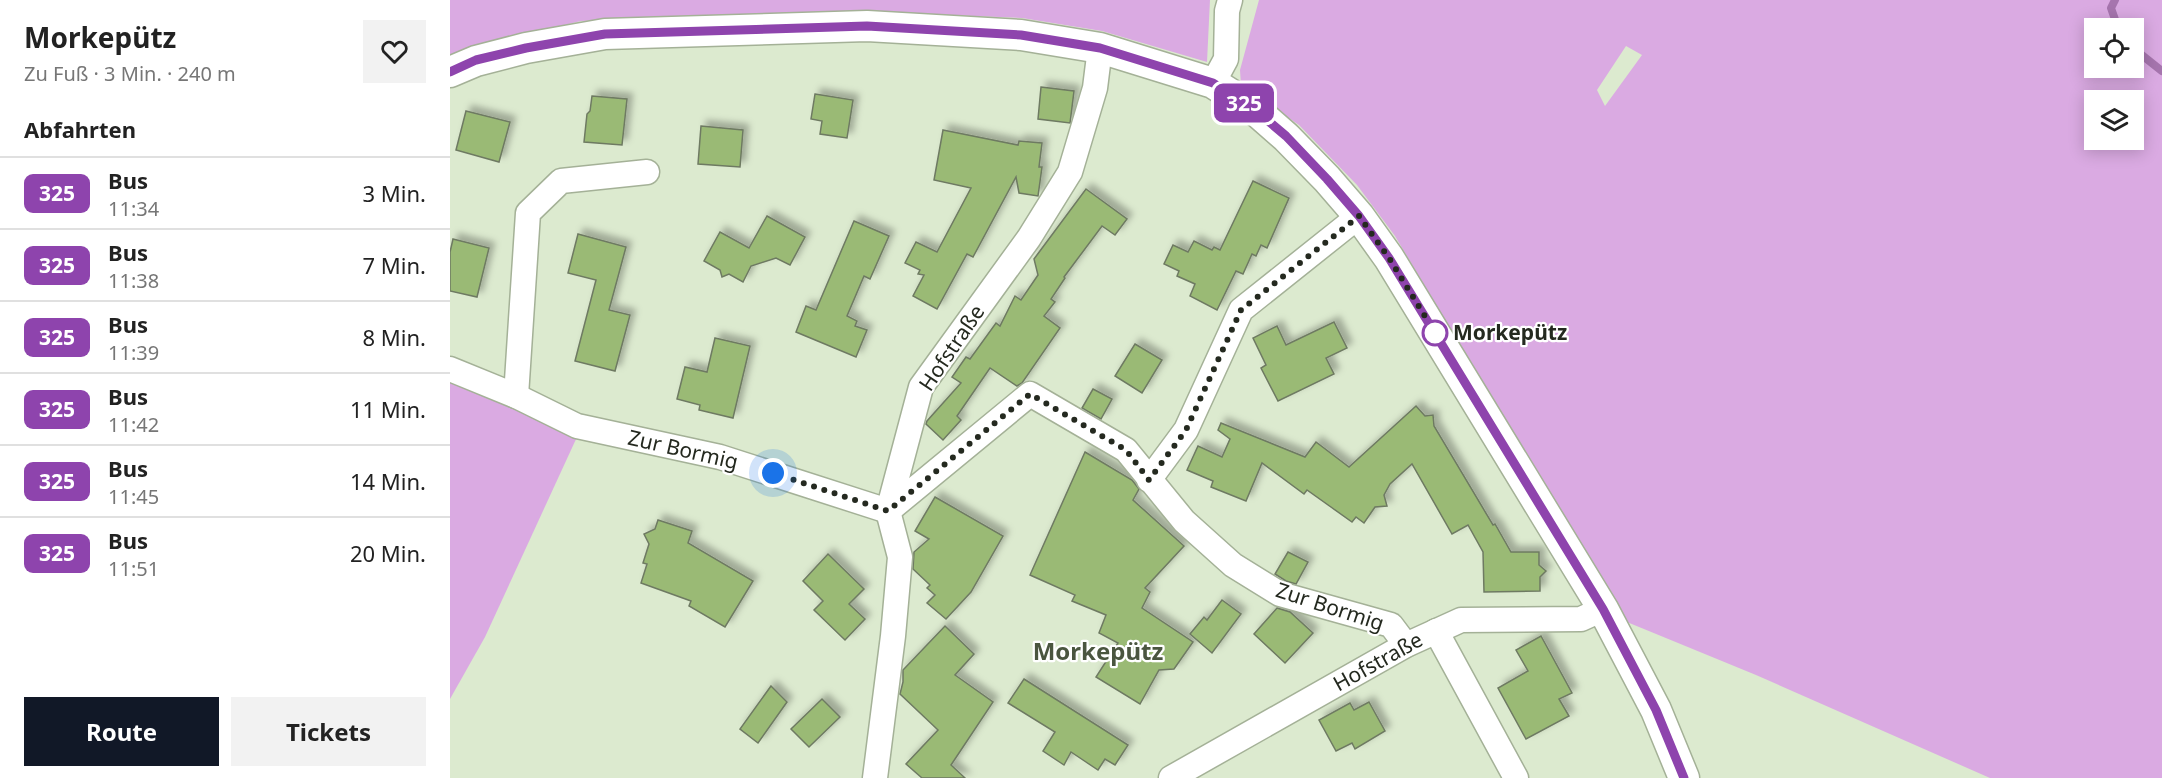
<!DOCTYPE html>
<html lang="de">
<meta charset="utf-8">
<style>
body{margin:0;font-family:"Noto Sans",sans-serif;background:#f2f2f2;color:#222;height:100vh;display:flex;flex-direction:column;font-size:22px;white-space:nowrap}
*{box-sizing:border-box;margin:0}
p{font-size:20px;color:#767676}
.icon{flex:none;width:33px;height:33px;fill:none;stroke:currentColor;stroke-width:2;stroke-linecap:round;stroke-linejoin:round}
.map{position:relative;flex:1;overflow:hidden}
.side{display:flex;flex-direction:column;background:#fff;width:450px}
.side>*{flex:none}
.badge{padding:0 12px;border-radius:9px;font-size:21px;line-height:39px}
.buttons{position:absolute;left:1634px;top:18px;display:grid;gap:12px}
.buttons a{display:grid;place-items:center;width:60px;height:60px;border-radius:0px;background:#fff;box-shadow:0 3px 15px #0003;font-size:30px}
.you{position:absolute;width:30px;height:30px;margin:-15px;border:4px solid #fff;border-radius:50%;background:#1a73e8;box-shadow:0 0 0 9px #1a73e833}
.map>.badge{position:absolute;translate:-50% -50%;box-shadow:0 0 0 3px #fff}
h2{padding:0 24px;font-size:22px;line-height:54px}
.round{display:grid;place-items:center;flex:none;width:63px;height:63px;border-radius:0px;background:#f2f2f2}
.summary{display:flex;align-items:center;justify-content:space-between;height:102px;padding:0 24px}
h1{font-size:28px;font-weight:700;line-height:45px}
.action{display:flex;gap:12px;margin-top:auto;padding:12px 24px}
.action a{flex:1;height:69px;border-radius:0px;background:#111827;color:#fff;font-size:24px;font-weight:700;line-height:69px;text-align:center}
.action a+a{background:#f2f2f2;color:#222}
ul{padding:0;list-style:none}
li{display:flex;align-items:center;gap:18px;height:72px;padding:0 24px;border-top:2px solid #e0e0e0}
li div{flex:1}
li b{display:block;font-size:22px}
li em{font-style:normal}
li .badge{min-width:66px;font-weight:700;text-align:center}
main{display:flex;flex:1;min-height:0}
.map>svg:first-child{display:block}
</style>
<main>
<section class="side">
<div class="summary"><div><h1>Morkepütz</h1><p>Zu Fuß · 3 Min. · 240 m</p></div><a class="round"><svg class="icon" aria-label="heart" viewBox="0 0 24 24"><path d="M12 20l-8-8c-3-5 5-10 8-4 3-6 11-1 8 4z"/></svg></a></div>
<h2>Abfahrten</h2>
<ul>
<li><span class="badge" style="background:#8e44ad;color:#fff">325</span><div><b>Bus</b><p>11:34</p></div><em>3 Min.</em></li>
<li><span class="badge" style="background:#8e44ad;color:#fff">325</span><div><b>Bus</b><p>11:38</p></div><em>7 Min.</em></li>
<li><span class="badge" style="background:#8e44ad;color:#fff">325</span><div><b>Bus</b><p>11:39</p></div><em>8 Min.</em></li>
<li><span class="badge" style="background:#8e44ad;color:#fff">325</span><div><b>Bus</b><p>11:42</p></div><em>11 Min.</em></li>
<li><span class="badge" style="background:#8e44ad;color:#fff">325</span><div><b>Bus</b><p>11:45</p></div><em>14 Min.</em></li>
<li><span class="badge" style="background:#8e44ad;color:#fff">325</span><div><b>Bus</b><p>11:51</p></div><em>20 Min.</em></li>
</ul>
<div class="action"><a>Route</a><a>Tickets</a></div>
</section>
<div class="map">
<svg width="1712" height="778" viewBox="0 0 1712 778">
<defs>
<filter id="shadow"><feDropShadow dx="5.5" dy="-5.5" stdDeviation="3" flood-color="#0004"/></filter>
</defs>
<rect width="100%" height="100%" fill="#dceacf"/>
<g fill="#daaae2" fill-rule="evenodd">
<polygon points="0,0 760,0 757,62 652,31 572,18 396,11 131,21 16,48 0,56"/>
<path d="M 809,0 L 1712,0 L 1712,778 L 1540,778 L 1306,675 L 1172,620 L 945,236 L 907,185 L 849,125 L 791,85 L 790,70 ZM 1644,28 L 1683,28 L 1683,68 L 1644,68 ZM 1176,46 L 1192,55 L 1155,106 L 1147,90 ZM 1644,100 L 1683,100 L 1683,140 L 1644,140 Z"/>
<polygon points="0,379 127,437 35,637 0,699"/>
</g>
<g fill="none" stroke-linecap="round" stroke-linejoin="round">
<g stroke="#a675ae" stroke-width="8">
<polyline points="1665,0 1661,8 1668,28"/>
<polyline points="1683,48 1712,71"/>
</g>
</g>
<g fill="#9aba75" stroke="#6e7a62" stroke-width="1.5" filter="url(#shadow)">
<polygon points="591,87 624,91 620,123 588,119"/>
<polygon points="365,94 403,100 397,138 370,134 372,121 361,119"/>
<polygon points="142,96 177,99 172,145 134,142 137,114 140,111"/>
<polygon points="16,111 60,122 49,162 6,150"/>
<polygon points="251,126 293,130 290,167 248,164"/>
<polygon points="493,130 568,145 569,141 592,143 589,167 592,167 588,196 569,193 566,177 523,257 517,254 487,309 463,296 474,275 468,274 470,270 455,263 466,242 487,252 521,188 484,180"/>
<polygon points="803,181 839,198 817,248 811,245 806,256 802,254 793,274 786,271 767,310 740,296 745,284 727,276 729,271 714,264 723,245 738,252 744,241 762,250 764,247 770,250"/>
<polygon points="636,189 677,219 665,235 652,226 614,277 615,278 601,299 605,302 594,316 610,328 572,383 567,386 540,368 507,416 511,420 493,440 476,424 477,421 511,383 502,377 516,357 520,359 546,323 550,326 565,296 571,300 588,275 584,259"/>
<polygon points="317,216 355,237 340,265 326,258 301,266 293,282 279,274 272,277 270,270 254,261 270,232 299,248"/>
<polygon points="404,221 439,236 420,279 414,276 397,316 407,321 405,326 417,330 406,357 346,332 356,306 366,310"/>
<polygon points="128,234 176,247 159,310 180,315 165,371 125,361 146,280 118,273"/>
<polygon points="3,239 39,248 27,297 0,291 0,252"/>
<polygon points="884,322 897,348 876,358 884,374 828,401 811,368 816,365 803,338 827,326 836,345"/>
<polygon points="265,338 300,346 283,418 249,410 250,405 227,399 235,367 257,372"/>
<polygon points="685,344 712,360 692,393 665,376"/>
<polygon points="643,389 662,399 651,419 632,408"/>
<polygon points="966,406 975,416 983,415 984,426 1043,525 1045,524 1061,552 1089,552 1089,565 1096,571 1090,577 1090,591 1034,592 1033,552 1018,525 1002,534 962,464 940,484 934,495 937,506 925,507 914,523 906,517 902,522 857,490 854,494 812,463 796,501 761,487 763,481 737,470 748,446 772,457 780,439 768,430 771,423 855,457 866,442 899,467"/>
<polygon points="635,452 682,480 689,489 683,500 734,546 695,588 700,592 692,608 743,642 724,669 709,670 690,704 646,677 668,643 649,633 656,615 622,601 625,595 580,575"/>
<polygon points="485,497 553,536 521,592 496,619 477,603 485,595 477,588 480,585 463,569 464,552 479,539 465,531"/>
<polygon points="208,520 242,531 238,543 303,581 275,627 239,606 241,601 191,583 197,564 193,563 199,544 194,534 205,529"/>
<polygon points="838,552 858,562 846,584 836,581 825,574"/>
<polygon points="378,554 414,589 399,604 415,619 395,640 364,610 373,601 353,581"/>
<polygon points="772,600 791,614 762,653 740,634 754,617 757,620"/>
<polygon points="827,608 840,612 863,633 835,663 804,634"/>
<polygon points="495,626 524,654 505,675 543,702 501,765 515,778 472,778 456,764 488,730 450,694 453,682 453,670"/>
<polygon points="1091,636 1122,693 1109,699 1119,716 1076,739 1048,688 1078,671 1066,650"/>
<polygon points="574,679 678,745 665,765 655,759 648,770 621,752 614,765 593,751 605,732 558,703"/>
<polygon points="321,686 337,702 308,743 290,729"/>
<polygon points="372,699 390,717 359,747 341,729"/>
<polygon points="919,702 935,731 905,749 902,743 886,751 869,720 900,703 904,710"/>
</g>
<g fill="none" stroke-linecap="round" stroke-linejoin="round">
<g stroke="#a4b197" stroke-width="27">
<g id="minor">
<polyline points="763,83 776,59 777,11 780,0"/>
<polyline points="0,369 66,396 127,426 270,457 438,511 580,394 676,450 734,521 783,565 830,594 941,625 956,645"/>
<polyline points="66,396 78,213 111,181 197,172"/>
<polyline points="699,480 736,430 791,310 909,216"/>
<polyline points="986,631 1066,778"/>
<polyline points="425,778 443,636 450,557 438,511 471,387 579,238 620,172 645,88 650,48"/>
<polyline points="721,778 956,645 1011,620 1131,619 1153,609"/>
</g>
</g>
<g stroke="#a4b197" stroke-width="33">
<polyline id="tertiary" points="0,72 26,61 76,48 155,34 417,26 571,35 650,48 763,83 804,109 836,137 877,179 909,216 939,258 1153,609 1206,710 1234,778"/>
</g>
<use href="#minor" stroke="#fff" stroke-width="24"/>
<use href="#tertiary" stroke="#fff" stroke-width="30"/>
</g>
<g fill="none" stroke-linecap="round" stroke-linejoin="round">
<g stroke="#fff" stroke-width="14">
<polyline id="line" points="0,72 26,60 76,48 155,34 417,26 571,35 650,48 763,83 804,109 836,136 877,179 909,216 939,258 1153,609 1206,710 1234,778"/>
</g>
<use href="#line" stroke="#8e44ad" stroke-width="9"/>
<polyline stroke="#24291f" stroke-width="6" stroke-dasharray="0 10.8" points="323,473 438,511 580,394 676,450 699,480 736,430 791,310 909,216 939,258 989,339 985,333"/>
</g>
<circle fill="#fff" stroke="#8e44ad" stroke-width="3" cx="985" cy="333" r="12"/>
<g text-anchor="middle" stroke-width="4.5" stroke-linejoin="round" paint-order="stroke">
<g font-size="21" font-weight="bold" fill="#24291f" stroke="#fff" text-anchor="start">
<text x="1003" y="340">Morkepütz</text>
</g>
<g font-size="21" fill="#24291f" stroke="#fff">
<text transform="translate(502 348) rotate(-56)" y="7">Hofstraße</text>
<text transform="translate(233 450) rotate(13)" y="7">Zur Bormig</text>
<text transform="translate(880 607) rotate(18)" y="7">Zur Bormig</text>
<text transform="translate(928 662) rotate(-29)" y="7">Hofstraße</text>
</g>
<g font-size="24" font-weight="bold" fill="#4a553f" stroke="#fff">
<text x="648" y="660">Morkepütz</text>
</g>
</g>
</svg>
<div class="buttons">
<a><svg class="icon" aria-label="locate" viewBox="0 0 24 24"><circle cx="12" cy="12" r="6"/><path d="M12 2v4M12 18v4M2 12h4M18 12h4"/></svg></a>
<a><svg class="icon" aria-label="layers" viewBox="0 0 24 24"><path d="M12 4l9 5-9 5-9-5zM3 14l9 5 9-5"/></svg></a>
</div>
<div class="you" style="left:323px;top:473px"></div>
<b class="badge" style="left:794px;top:103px;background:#8e44ad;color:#fff">325</b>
</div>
</main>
